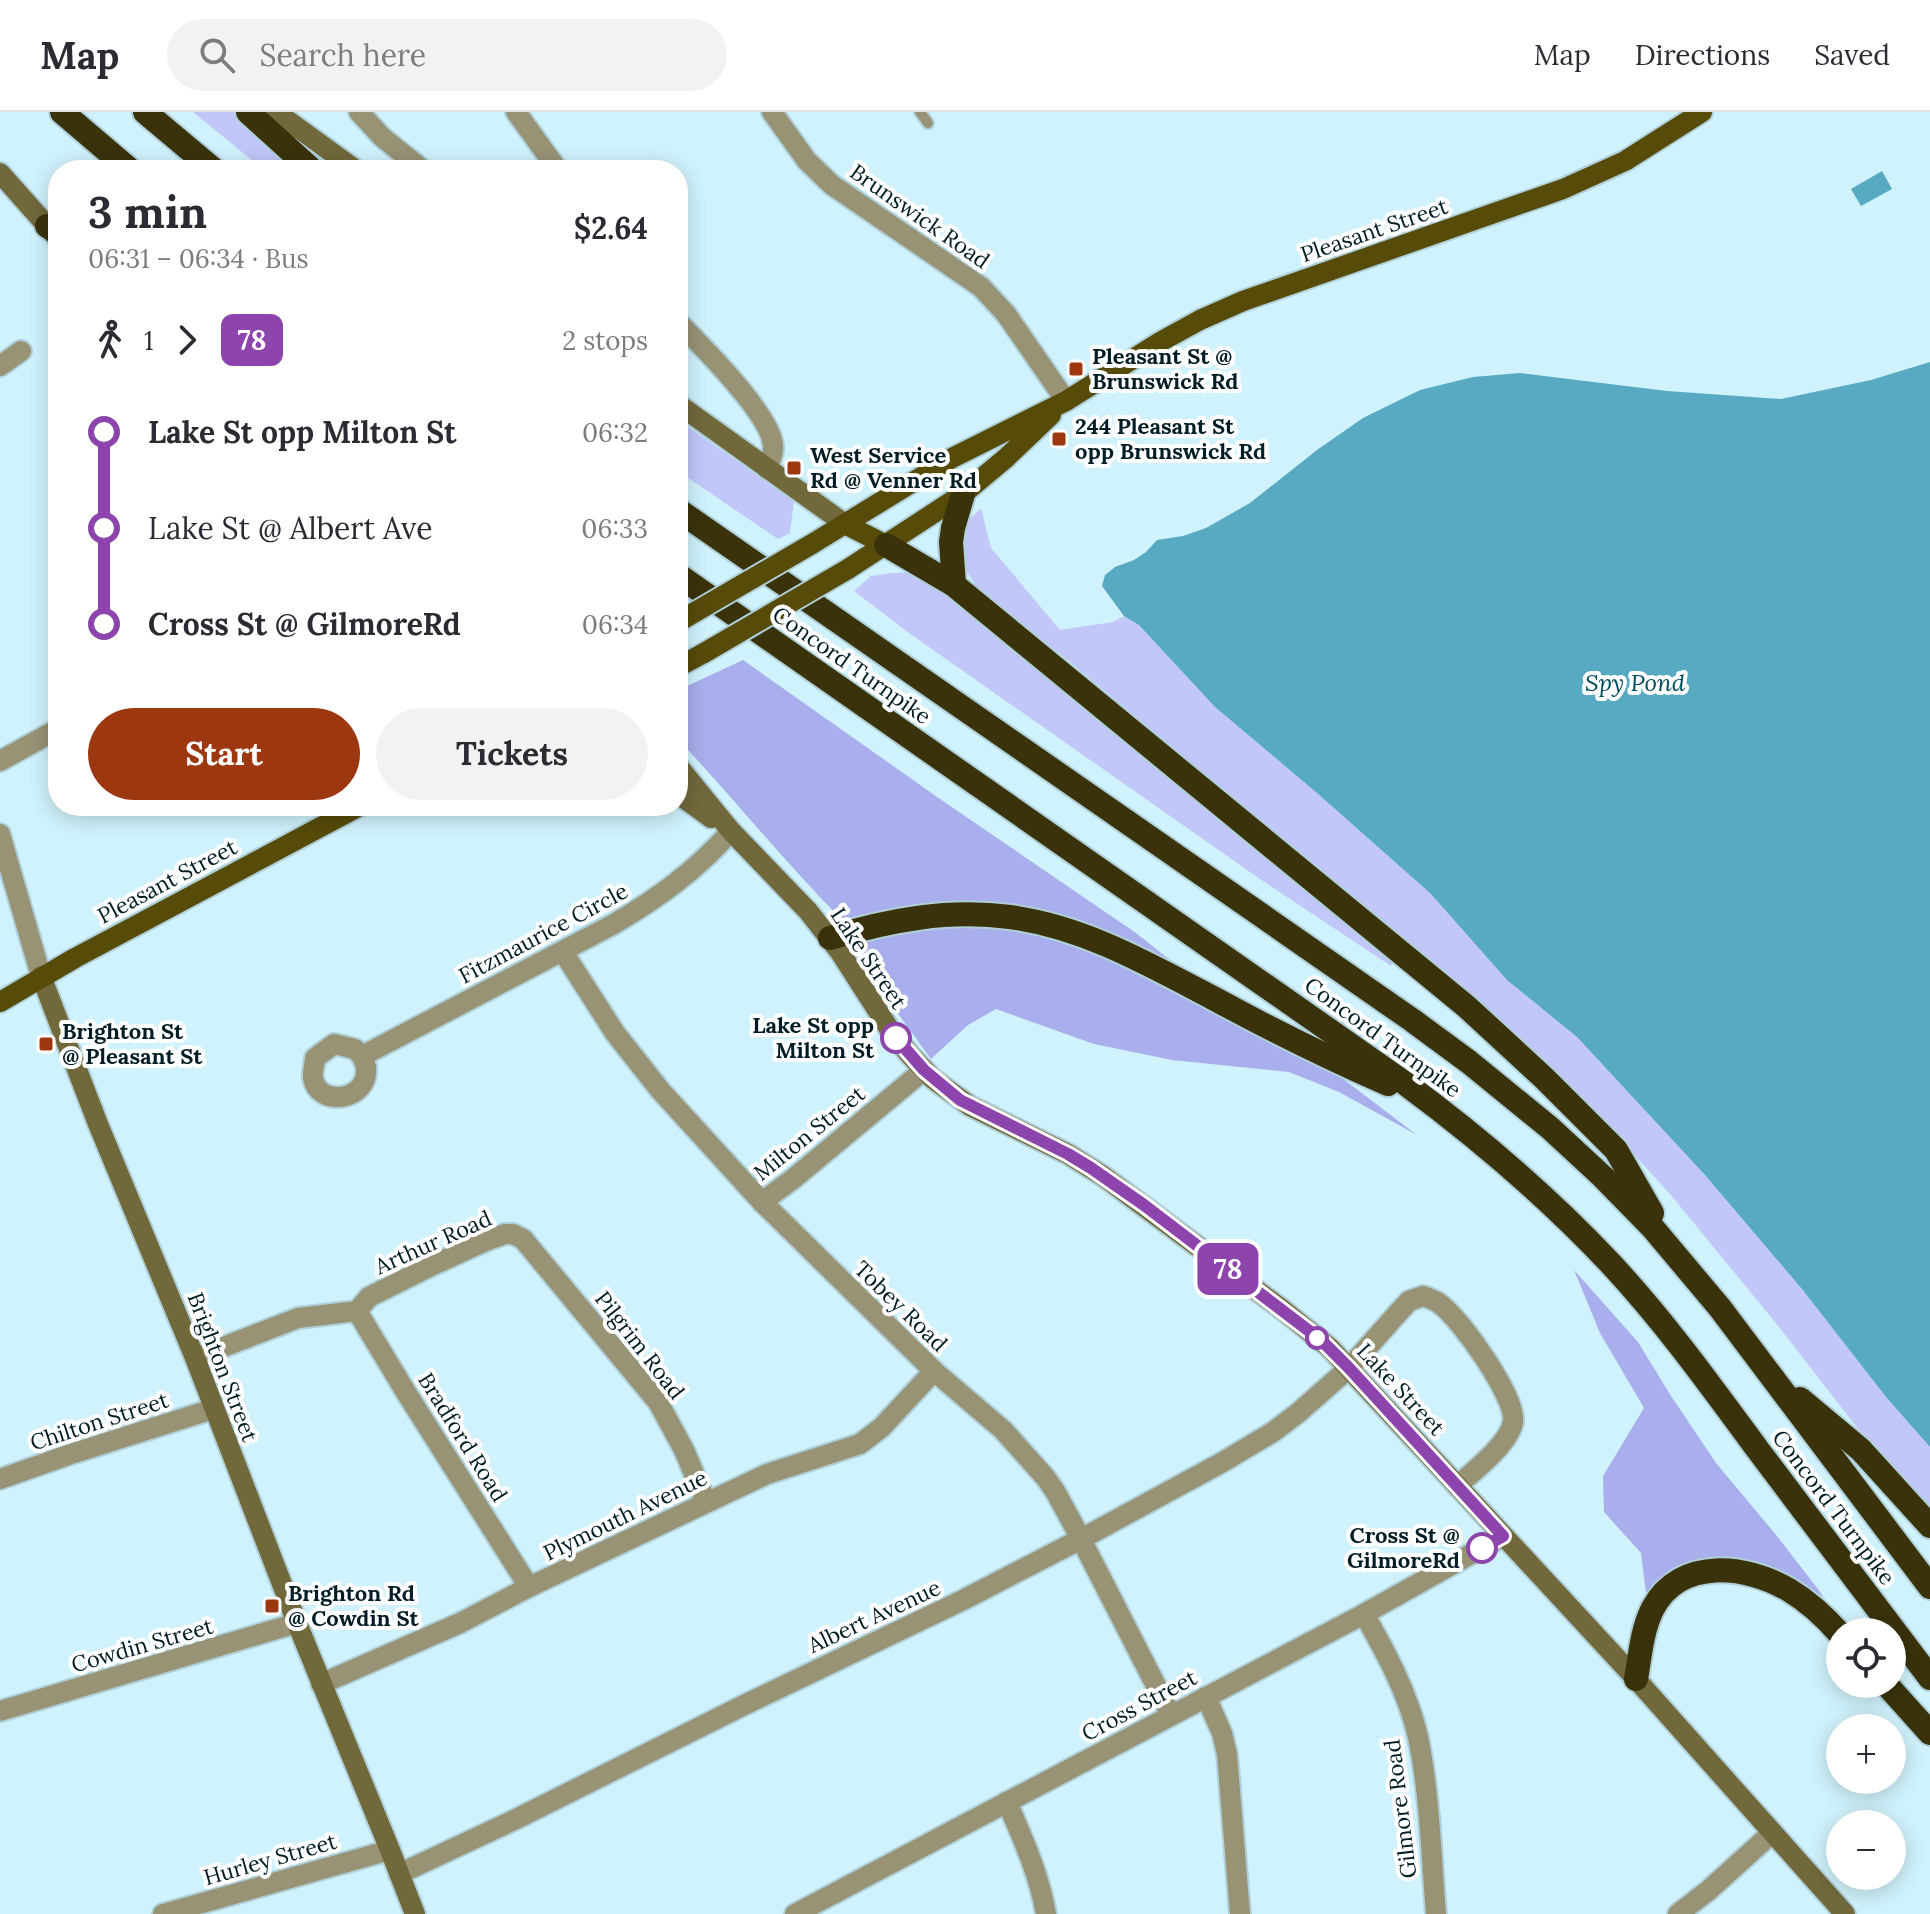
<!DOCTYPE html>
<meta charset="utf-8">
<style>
body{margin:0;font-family:Lora,serif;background:#f2f2f3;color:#2b2b33;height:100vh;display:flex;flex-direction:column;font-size:30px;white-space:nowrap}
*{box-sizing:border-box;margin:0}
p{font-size:26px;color:#7c7c81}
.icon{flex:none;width:44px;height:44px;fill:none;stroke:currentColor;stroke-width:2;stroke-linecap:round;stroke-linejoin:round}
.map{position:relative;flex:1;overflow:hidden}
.sheet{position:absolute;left:48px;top:48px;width:640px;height:656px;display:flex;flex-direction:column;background:#fff;border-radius:32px;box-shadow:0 4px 20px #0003}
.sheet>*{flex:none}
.badge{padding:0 16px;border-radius:12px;font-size:28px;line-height:52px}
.fabs{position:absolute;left:1826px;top:1506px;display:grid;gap:16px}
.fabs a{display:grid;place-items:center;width:80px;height:80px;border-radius:50%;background:#fff;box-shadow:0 4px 20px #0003;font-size:40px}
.map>.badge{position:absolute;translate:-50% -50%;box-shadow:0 0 0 4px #fff}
.legs{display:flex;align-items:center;gap:12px;height:88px;padding:0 40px;font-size:26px}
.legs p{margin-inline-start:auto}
.overview{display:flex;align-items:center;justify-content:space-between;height:136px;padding:0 40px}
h1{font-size:44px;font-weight:700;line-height:60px}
.cta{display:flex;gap:16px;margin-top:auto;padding:16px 40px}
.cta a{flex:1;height:92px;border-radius:48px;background:#9d370f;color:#fff;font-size:32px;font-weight:700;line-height:92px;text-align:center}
.cta a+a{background:#f2f2f3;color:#2b2b33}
ul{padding:0 40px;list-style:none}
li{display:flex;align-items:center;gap:28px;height:96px;font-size:30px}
li i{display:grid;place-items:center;width:12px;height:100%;margin:0 10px;background:currentColor}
li i::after{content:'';width:20px;height:20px;margin:-10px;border:6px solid;border-radius:50%;background:#fff}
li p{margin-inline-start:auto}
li:first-child i{background:linear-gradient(#0000 50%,currentColor 0)}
li:last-child i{background:linear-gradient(currentColor 50%,#0000 0)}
header{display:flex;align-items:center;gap:48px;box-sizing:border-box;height:112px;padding:0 40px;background:#fff;border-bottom:2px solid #e1e1e2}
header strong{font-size:38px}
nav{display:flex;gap:44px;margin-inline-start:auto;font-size:28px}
.search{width:560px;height:72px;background:#f2f2f3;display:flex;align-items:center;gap:20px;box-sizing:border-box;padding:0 28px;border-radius:44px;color:#7c7c81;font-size:30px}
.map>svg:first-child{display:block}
</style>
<header>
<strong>Map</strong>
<div class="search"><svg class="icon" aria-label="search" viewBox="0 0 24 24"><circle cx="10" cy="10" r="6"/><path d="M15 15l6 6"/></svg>Search here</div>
<nav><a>Map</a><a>Directions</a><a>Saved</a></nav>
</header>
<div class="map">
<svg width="1930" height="1802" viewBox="0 0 1930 1802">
<rect width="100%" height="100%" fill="#d0f2fc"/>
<g fill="#c1c7f8">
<polygon points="193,0 235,0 298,58 264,58"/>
<polygon points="678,308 794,389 790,421 778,427 678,359"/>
<polygon points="981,396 991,436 1060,518 1113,510 1124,504 1139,513 1215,595 1317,681 1431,782 1507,868 1577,925 1705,1063 1802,1177 1886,1285 1930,1335 1930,1400 1876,1340 1775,1210 1670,1082 1596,1001 1510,919 1416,836 1318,758 1073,552 979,478 963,454 962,411 973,404"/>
<polygon points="919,460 994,516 1394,849 1391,854 1260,767 909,521 854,479 871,464 892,461"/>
</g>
<g fill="#a8afec">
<path d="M 743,548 L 940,687 L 1136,821 L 1170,848 L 1057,803 L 1006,792 L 931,791 L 842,808 C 785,750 734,687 678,627 L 678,581 L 685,575 Z"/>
<polygon points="918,812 1017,815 1091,836 1334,960 1417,1023 1339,980 1289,960 1172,948 1094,932 996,897 968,913 931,947 891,892 856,831"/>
<polygon points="1574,1158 1638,1230 1671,1284 1716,1351 1777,1424 1824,1485 1778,1459 1738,1448 1705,1446 1681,1454 1646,1481 1641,1441 1604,1400 1603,1364 1644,1296 1600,1221"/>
</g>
<g fill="#57aac1">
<polygon points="1882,59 1892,77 1861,94 1851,77"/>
<polygon points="1930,250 1930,1335 1886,1285 1802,1177 1705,1063 1577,925 1507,868 1431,782 1317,681 1215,595 1139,513 1124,504 1102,474 1105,463 1115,455 1134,448 1146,440 1157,428 1183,424 1206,416 1250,391 1317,338 1363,306 1420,278 1473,265 1520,261 1667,279 1781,287 1871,268"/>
</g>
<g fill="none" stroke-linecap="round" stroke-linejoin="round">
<g stroke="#afd0d9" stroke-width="14">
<polyline id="service" points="920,0 928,11"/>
</g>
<g stroke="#afd0d9" stroke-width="24">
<g id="minor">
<polyline points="359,0 382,25 423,58"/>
<polyline points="516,0 558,58"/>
<polyline points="772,0 807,49 832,73 981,175 1006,202 1066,289"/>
<path d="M 678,210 C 701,233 770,302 773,333 C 774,341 770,349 767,357"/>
<polyline points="0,254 21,239"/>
<polyline points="0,649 58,617"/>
<polyline points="0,722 41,864"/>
<polyline points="563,840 615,921 660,978 762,1090 934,1259 1003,1318 1045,1365 1055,1379 1081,1427 1171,1603"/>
<path d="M 362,944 C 363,948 366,952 366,956 C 369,989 318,996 313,966 C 312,960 315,951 315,946 L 334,932 L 355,937 L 362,944 L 614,812 C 658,786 697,758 731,719"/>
<polyline points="762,1090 793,1067 924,958"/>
<polyline points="357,1199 407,1282 529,1475"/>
<polyline points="195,1246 298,1206 357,1199 369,1185 431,1154 488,1128 505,1122 513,1122 523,1127 658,1290 684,1338 706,1390"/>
<polyline points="0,1367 71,1342 213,1297"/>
<path d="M 1364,1502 C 1386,1541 1408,1581 1418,1625 C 1430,1683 1431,1743 1436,1802"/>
<polyline points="321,1572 460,1511 529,1475 767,1362 860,1332 882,1315 934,1259"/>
<polyline points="1206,1585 1222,1621 1227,1642 1240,1802"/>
<polyline points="0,1599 297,1511"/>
<path d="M 1007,1690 C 1023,1727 1039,1762 1046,1802"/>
<path d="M 399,1762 L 514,1708 L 742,1594 L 963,1488 L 1081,1427 L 1221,1351 L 1273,1320 L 1298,1301 L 1349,1256 L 1398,1201 L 1409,1189 L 1423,1184 C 1429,1186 1435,1188 1440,1192 C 1460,1206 1517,1286 1513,1310 C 1509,1332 1474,1359 1457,1374"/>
<polyline points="163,1802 390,1738"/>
<polyline points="1678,1802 1709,1778 1772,1721"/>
</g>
</g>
<g stroke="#afd0d9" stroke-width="24">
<polyline id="tertiary" points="795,1802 1364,1502 1503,1424"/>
</g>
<g stroke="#afd0d9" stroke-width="24">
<g id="secondary">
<polyline points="276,0 356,58"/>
<polyline points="0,61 56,124"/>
<polyline points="678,292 845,412"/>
<polyline points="678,654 731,719 808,799 840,840 890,918 910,943 933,967 970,994 1068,1042 1103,1064 1283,1198 1330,1236 1636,1567 1845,1802"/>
<polyline points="678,682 711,706"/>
<polyline points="41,864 98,1012 195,1246 297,1511 390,1738 415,1802"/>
</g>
</g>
<g stroke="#afd0d9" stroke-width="24">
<g id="primary">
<polyline points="845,412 886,433"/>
<polyline points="812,432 952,346 1066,289 1160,230 1200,208 1243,189 1563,77 1625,49 1702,0"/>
<polyline points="848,457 963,382 1006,346 1051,303"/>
<polyline points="678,555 704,541"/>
<polyline points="0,890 75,846 360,694"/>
</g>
</g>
<g stroke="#afd0d9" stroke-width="28">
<g id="motorway">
<polyline points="62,0 130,58"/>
<polyline points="145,0 214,58"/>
<polyline points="248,0 312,58"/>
<polyline points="47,114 58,121"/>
<polyline points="678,398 1412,908 1469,950 1550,1016 1603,1065 1652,1115 1720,1196 1930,1475"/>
<polyline points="886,433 954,473 1467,895 1544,966 1616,1038 1652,1101"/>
<path d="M 678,463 L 1406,972 C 1479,1026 1548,1085 1611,1152 C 1665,1210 1711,1274 1758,1338 C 1816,1414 1873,1490 1930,1566"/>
<polyline points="954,473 951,430 953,416 963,382"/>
<path d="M 830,826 C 889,808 948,797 1010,805 C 1084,815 1148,852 1213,886 C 1270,917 1328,946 1388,972"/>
<polyline points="1800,1287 1861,1338 1930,1414"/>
<path d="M 1636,1567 C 1640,1544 1642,1517 1653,1496 C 1680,1445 1747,1453 1789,1478 C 1809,1490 1825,1505 1840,1522"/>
<polyline points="1886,1572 1930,1621"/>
</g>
</g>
<use href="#service" stroke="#989375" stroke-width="10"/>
<use href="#minor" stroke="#989375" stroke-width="20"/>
<use href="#tertiary" stroke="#989375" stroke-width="20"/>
<use href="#secondary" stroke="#71683c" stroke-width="20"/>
<use href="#primary" stroke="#564b09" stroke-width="20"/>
<use href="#motorway" stroke="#39320b" stroke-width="24"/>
<g stroke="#afd0d9" stroke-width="24" stroke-linecap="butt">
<g id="primary-bridge">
<polyline points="678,510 812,432"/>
<polyline points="704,541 848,457"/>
</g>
</g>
<use href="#primary-bridge" stroke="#564b09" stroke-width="20"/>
</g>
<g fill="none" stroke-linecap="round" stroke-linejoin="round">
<g stroke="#fff" stroke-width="18">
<polyline id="line-1" points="896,926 924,958 960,988 1068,1042 1091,1056 1144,1093 1321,1228 1349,1256 1503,1424 1482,1436"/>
</g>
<use href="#line-1" stroke="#8e44ad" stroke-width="12"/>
</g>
<g fill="#9d370f" stroke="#fff" stroke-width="3">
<rect x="1068" y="249" width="16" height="16" rx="4"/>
<rect x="1051" y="319" width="16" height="16" rx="4"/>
<rect x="786" y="348" width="16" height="16" rx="4"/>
<rect x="38" y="924" width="16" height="16" rx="4"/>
<rect x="264" y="1486" width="16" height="16" rx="4"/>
</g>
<g fill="#fff" stroke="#8e44ad" stroke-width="4">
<circle cx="896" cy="926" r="14"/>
<circle cx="1317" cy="1226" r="10"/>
<circle cx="1482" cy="1436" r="14"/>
</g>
<g text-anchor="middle" stroke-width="8" stroke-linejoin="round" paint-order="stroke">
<g font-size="22" fill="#001c24" stroke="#fff">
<text transform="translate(920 104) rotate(35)" y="8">Brunswick Road</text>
<text transform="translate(1374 118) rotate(-19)" y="8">Pleasant Street</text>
<text transform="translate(852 553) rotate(35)" y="8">Concord Turnpike</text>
<text transform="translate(167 769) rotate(-28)" y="8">Pleasant Street</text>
<text transform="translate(543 821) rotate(-28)" y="8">Fitzmaurice Circle</text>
<text transform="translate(869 846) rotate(56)" y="8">Lake Street</text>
<text transform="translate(1383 925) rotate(36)" y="8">Concord Turnpike</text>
<text transform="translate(809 1021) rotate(-39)" y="8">Milton Street</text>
<text transform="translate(433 1130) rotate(-24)" y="8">Arthur Road</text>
<text transform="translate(901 1194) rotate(44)" y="8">Tobey Road</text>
<text transform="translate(640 1233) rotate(52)" y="8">Pilgrim Road</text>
<text transform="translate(223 1255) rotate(69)" y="8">Brighton Street</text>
<text transform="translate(1401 1277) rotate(47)" y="8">Lake Street</text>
<text transform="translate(99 1309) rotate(-18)" y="8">Chilton Street</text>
<text transform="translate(463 1325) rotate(58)" y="8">Bradford Road</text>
<text transform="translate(1834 1395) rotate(53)" y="8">Concord Turnpike</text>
<text transform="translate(625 1403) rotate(-26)" y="8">Plymouth Avenue</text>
<text transform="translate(874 1504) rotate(-25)" y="8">Albert Avenue</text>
<text transform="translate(142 1533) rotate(-16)" y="8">Cowdin Street</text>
<text transform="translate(1139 1593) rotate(-28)" y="8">Cross Street</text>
<text transform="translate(1400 1697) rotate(-97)" y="8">Gilmore Road</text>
<text transform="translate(270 1747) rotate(-16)" y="8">Hurley Street</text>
</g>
<g font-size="22" font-weight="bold" fill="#001c24" stroke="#fff" text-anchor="start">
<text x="1092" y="252">Pleasant St @<tspan x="1092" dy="25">Brunswick Rd</tspan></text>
<text x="1075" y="322">244 Pleasant St<tspan x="1075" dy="25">opp Brunswick Rd</tspan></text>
<text x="810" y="351">West Service<tspan x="810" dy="25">Rd @ Venner Rd</tspan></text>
<text x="62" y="927">Brighton St<tspan x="62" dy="25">@ Pleasant St</tspan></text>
<text x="288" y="1489">Brighton Rd<tspan x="288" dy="25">@ Cowdin St</tspan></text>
</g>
<g font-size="22" font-weight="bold" fill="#001c24" stroke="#fff" text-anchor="end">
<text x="874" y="921">Lake St opp<tspan x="874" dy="25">Milton St</tspan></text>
<text x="1460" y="1431">Cross St @<tspan x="1460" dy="25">GilmoreRd</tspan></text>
</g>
<g font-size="24" font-style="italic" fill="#004d5e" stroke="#fff">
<text x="1635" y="579">Spy Pond</text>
</g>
</g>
</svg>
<div class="fabs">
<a><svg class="icon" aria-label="locate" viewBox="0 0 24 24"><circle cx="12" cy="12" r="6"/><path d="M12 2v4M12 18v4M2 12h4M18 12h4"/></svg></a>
<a>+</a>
<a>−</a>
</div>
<b class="badge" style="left:1228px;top:1157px;background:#8e44ad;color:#fff">78</b>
<section class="sheet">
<div class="overview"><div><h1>3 min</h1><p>06:31 – 06:34 · Bus</p></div><b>$2.64</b></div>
<div class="legs"><svg class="icon" aria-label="walk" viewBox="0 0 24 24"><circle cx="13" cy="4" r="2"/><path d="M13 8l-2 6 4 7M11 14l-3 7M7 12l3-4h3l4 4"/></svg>1<svg class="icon" aria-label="forward" viewBox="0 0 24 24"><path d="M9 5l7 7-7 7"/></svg><b class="badge" style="background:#8e44ad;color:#fff">78</b><p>2 stops</p></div>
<ul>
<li><i style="color:#8e44ad"></i><b>Lake St opp Milton St</b><p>06:32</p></li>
<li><i style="color:#8e44ad"></i><span>Lake St @ Albert Ave</span><p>06:33</p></li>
<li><i style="color:#8e44ad"></i><b>Cross St @ GilmoreRd</b><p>06:34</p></li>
</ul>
<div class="cta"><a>Start</a><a>Tickets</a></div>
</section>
</div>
